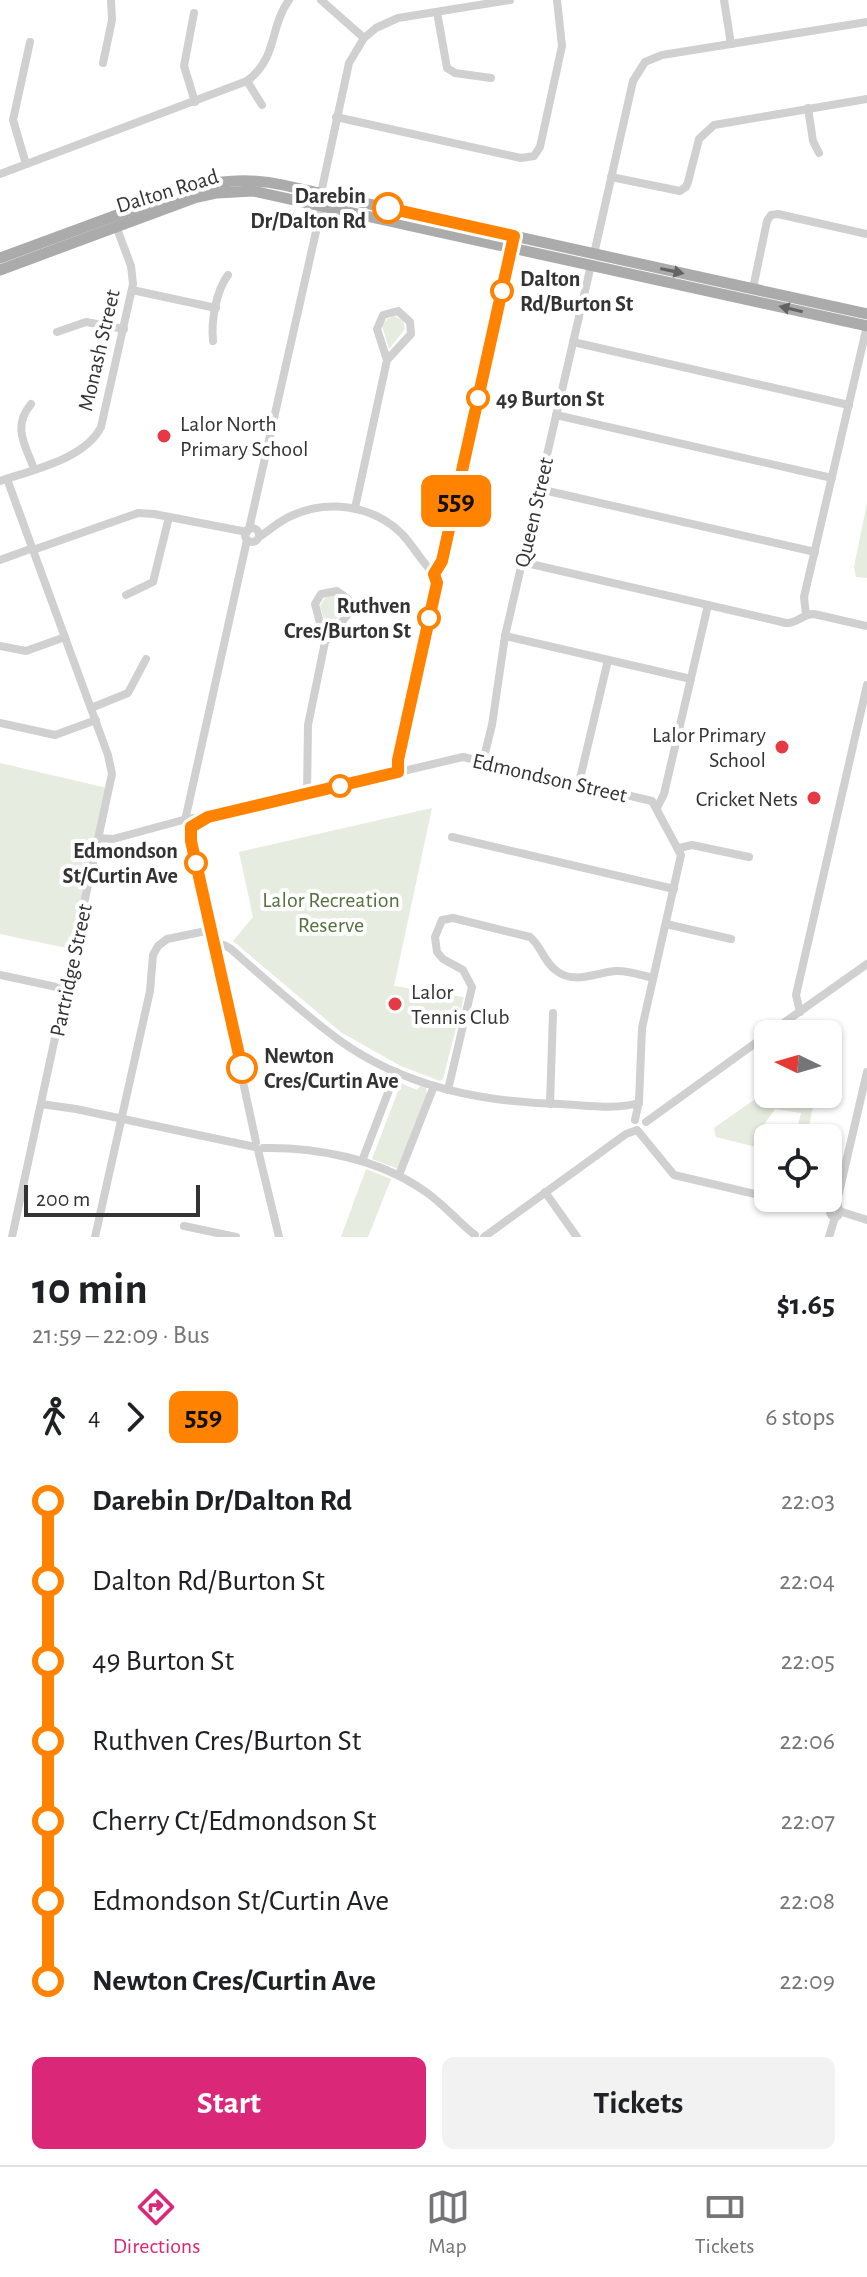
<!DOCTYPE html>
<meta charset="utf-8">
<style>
body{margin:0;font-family:"Alegreya Sans",sans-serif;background:#f2f2f2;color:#202124;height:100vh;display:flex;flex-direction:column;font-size:30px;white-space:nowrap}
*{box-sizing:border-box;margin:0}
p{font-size:26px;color:#757577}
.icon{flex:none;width:44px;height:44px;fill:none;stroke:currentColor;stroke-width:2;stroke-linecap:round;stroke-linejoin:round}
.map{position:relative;height:1237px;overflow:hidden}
.details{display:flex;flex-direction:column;background:#fff;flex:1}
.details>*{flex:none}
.badge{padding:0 16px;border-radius:12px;font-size:28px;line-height:52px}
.needle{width:52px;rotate:275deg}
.tools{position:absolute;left:754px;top:1020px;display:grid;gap:16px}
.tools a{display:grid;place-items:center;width:88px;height:88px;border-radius:12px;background:#fff;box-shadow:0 2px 6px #0004;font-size:40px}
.scale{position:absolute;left:24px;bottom:20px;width:176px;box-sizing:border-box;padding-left:8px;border:4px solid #333;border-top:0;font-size:22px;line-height:28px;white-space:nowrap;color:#333;-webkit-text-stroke:6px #fff;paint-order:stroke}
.map>.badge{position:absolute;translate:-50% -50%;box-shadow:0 0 0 4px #fff}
.legs{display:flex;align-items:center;gap:12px;height:88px;padding:0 32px;font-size:26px}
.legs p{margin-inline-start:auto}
.overview{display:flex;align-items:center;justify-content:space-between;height:136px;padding:0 32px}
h1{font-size:44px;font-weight:700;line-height:60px}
.primary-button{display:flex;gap:16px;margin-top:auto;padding:16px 32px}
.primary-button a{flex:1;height:92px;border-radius:12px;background:#db2777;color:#fff;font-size:32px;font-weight:700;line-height:92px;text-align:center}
.primary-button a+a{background:#f2f2f2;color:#202124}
ul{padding:0 32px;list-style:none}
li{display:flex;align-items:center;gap:28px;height:80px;font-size:30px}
li i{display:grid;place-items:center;width:12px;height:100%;margin:0 10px;background:currentColor}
li i::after{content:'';width:20px;height:20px;margin:-10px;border:6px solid;border-radius:50%;background:#fff}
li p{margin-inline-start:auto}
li:first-child i{background:linear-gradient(#0000 50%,currentColor 0)}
li:last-child i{background:linear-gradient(currentColor 50%,#0000 0)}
.dock{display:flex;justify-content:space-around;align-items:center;height:112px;border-top:2px solid #e0e0e0;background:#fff;font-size:22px;color:#757577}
.dock a{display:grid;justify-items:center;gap:4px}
.dock .active{color:#db2777}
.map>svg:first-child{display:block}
</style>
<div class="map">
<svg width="867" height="1237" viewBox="0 0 867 1237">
<rect width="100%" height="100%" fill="#fff"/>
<g fill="#e6ecdf">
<polygon points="395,316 403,321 405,329 389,349 382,326 387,319"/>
<polygon points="867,503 867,578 856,577 854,567"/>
<polygon points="334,595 343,600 345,610 327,629 320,606 325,598"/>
<polygon points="0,763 107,788 71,949 0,934"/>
<polygon points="432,808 394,986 464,997 443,1079 440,1081 401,1066 342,1033 233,941 253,917 239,852"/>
<polygon points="400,1078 403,1084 417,1090 421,1085 426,1087 427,1097 399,1167 396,1168 372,1159 398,1091 396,1082"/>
<polygon points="768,1090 768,1094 816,1094 806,1138 795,1138 801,1113 775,1109 765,1123 768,1150 716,1137 714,1128"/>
<polygon points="366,1169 391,1179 368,1237 341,1237"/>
</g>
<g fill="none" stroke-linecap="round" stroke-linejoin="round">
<g stroke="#d0d0d0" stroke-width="8">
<polyline points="321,0 364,38"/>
<polyline points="724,0 731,44"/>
<polyline points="437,12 447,68 455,73 491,78"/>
<polyline points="194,13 184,66 195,102"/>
<polyline points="103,63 112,20 111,0"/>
<polyline points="247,81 262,105"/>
<polyline points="808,108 813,141 819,153"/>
<polyline points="336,117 521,158 534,156 540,147 562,46 557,0"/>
<polyline points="26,164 13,120 30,42"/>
<path d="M 0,174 L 247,81 C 278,58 269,28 289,0"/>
<polyline points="611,177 680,191 686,187 688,182 699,139 714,125 867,99"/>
<polyline points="321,193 349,63 364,38 376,28 398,18 510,0"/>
<polyline points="594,254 633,81 645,62 662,55 867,22"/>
<polyline points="753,288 767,221 771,215 778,214 867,234"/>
<polyline points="132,290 216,308"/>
<polyline points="57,332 86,322 124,329"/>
<path d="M 213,341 C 211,321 216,291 228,275"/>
<polyline points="573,342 849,405"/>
<path d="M 31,404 C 12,427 25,444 34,469"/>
<polyline points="556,415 832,478"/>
<polyline points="7,479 108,755 112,774 12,1237"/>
<path d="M 0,481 C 32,470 85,459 101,427 L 133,284 L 131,266 L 116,226"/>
<polyline points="539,489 815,552"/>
<polyline points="355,508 387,360 377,329 383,315 398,311 410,322 411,334 387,360"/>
<circle cx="252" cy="535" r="7"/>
<polyline points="249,529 322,205"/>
<path d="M 259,537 C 270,530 279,521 291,516 C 328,499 373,505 402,534 C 414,547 422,562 434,574"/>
<polyline points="33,550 138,513 154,514 247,532"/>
<polyline points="0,560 33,548"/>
<path d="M 522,562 L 786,623 C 797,624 802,614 814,614 L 867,626"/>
<polyline points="126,595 153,582 169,517"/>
<polyline points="806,615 804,597 867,326"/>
<polyline points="505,636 691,679"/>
<polyline points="0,646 26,651 65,637"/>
<polyline points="91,708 128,693 146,659"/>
<polyline points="0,723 55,735 96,720"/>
<polyline points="483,761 492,725 505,636 591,265"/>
<polyline points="398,772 398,760 437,583 434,574 442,561 512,247"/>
<polyline points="579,783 608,660"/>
<polyline points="307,794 308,725 325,642 315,604 321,594 337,591 348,599 349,613 325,642"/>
<polyline points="657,808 664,794 708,605"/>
<polyline points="186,816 247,540"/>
<polyline points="193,818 208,817 463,757 652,801 681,855 642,1028 639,1101 635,1120"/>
<polyline points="186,827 191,841 256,1142"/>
<polyline points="452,837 674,889"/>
<polyline points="99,838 113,839 183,820"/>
<polyline points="679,848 692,845 749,857"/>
<polyline points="666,924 731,939"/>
<path d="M 215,946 L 224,945 L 231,949 C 266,980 301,1012 339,1040 C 404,1087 482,1102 560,1104 C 585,1105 615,1110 639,1103"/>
<polyline points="0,975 66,989"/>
<polyline points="800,1012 796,995 867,685"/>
<polyline points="768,1034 867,964"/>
<path d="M 448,1090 L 472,987 L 463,970 L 443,959 L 437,952 L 435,937 L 442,920 L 453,918 L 530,937 C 542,947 544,963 558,972 C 576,984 595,973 615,971 C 627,970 641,975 653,978"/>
<polyline points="41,1104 76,1109 255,1147"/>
<polyline points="550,1104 553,1013"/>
<polyline points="646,1122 768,1034"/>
<polyline points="638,1131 674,1175 768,1197"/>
<path d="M 263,1148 C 317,1147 378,1159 423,1190 C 443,1203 457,1221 475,1235"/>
<polyline points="258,1150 279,1237"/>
<polyline points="362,1161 396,1072"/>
<polyline points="399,1175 434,1086"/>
<polyline points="545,1192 577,1237"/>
<polyline points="773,1198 831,1209"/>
<circle cx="835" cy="1212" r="5"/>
<polyline points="838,1208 838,1197 867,1072"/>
<polyline points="839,1211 867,1220"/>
<polyline points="184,1226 236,1237"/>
<polyline points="95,1237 150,991 153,955 158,946 167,939 211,930"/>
<polyline points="484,1237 626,1134 637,1130"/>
<polyline points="829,1237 835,1217"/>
</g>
<g stroke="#ababab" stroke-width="11">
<path d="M 0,258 L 193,187 C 223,180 252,178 283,185 L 867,314"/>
<polyline points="0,270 194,198 217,193 253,191 867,326"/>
</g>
</g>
<defs><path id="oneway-solid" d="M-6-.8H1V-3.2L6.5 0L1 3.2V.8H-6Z" transform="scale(2)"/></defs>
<g fill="#636363">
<use href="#oneway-solid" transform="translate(672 271) rotate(12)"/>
<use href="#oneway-solid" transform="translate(791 309) rotate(-167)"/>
</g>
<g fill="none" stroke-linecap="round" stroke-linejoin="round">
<g stroke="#fff" stroke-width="18">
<polyline id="line-1" points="242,1068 191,841 191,827 208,817 398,772 398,760 437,583 434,574 442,561 514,236 388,208"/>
</g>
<use href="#line-1" stroke="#ff8200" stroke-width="12"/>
</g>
<g fill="#fff" stroke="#ff8200" stroke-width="4">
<circle cx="388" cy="208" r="14"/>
<circle cx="502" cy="291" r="10"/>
<circle cx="478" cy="398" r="10"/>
<circle cx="429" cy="618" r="10"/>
<circle cx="340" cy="786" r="10"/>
<circle cx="196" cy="863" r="10"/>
<circle cx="242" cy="1068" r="14"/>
</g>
<g fill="#e63946" stroke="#fff" stroke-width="3">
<circle cx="164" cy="436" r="8"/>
<circle cx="782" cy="747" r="8"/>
<circle cx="814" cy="798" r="8"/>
<circle cx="395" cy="1004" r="8"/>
</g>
<g text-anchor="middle" stroke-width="8" stroke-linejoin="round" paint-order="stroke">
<g font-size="22" fill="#333" stroke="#fff">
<text transform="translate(167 190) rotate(-17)" y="8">Dalton Road</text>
<text transform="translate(98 350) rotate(-77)" y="8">Monash Street</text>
<text transform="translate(533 512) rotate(-77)" y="8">Queen Street</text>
<text transform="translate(550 777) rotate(13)" y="8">Edmondson Street</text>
<text transform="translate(70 970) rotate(-78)" y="8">Partridge Street</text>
</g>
<g font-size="22" font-weight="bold" fill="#333" stroke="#fff" text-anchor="end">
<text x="366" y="203">Darebin<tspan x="366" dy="25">Dr/Dalton Rd</tspan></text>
<text x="520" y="286" text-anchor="start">Dalton<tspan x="520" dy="25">Rd/Burton St</tspan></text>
<text x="496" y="406" text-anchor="start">49 Burton St</text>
<text x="411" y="613">Ruthven<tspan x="411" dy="25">Cres/Burton St</tspan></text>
<text x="178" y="858">Edmondson<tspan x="178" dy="25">St/Curtin Ave</tspan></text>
<text x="264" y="1063" text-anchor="start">Newton<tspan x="264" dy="25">Cres/Curtin Ave</tspan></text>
</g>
<g font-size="22" fill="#333" stroke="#fff" text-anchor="start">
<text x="180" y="431">Lalor North<tspan x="180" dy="25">Primary School</tspan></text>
<text x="766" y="742" text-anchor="end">Lalor Primary<tspan x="766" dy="25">School</tspan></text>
<text x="798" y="806" text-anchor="end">Cricket Nets</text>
<text x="411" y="999">Lalor<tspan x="411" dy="25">Tennis Club</tspan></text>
</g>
<g font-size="22" fill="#56703f" stroke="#fff">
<text x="331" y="907">Lalor Recreation<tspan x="331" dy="25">Reserve</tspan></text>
</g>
</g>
</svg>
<div class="tools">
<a><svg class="needle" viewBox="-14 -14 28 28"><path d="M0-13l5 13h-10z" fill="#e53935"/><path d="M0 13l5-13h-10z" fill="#757577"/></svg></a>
<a><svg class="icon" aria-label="locate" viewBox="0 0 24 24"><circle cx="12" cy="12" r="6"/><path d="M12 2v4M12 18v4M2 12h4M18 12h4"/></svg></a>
</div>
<div class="scale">200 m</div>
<b class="badge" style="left:456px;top:501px;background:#ff8200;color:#111">559</b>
</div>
<section class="details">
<div class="overview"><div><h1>10 min</h1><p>21:59 – 22:09 · Bus</p></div><b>$1.65</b></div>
<div class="legs"><svg class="icon" aria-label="walk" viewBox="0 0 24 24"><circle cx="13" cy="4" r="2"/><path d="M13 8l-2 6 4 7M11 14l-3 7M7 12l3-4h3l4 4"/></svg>4<svg class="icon" aria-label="forward" viewBox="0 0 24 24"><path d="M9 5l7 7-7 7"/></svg><b class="badge" style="background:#ff8200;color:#111">559</b><p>6 stops</p></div>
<ul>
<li><i style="color:#ff8200"></i><b>Darebin Dr/Dalton Rd</b><p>22:03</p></li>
<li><i style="color:#ff8200"></i><span>Dalton Rd/Burton St</span><p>22:04</p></li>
<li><i style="color:#ff8200"></i><span>49 Burton St</span><p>22:05</p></li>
<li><i style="color:#ff8200"></i><span>Ruthven Cres/Burton St</span><p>22:06</p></li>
<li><i style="color:#ff8200"></i><span>Cherry Ct/Edmondson St</span><p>22:07</p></li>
<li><i style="color:#ff8200"></i><span>Edmondson St/Curtin Ave</span><p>22:08</p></li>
<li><i style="color:#ff8200"></i><b>Newton Cres/Curtin Ave</b><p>22:09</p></li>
</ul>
<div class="primary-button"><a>Start</a><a>Tickets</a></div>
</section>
<nav class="dock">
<a class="active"><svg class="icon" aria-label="directions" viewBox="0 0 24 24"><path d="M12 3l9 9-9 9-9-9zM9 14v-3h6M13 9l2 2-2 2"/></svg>Directions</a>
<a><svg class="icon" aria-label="map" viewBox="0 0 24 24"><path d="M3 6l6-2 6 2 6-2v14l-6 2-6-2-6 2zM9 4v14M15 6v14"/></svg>Map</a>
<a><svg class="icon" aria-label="tickets" viewBox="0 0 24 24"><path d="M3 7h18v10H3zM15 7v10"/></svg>Tickets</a>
</nav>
